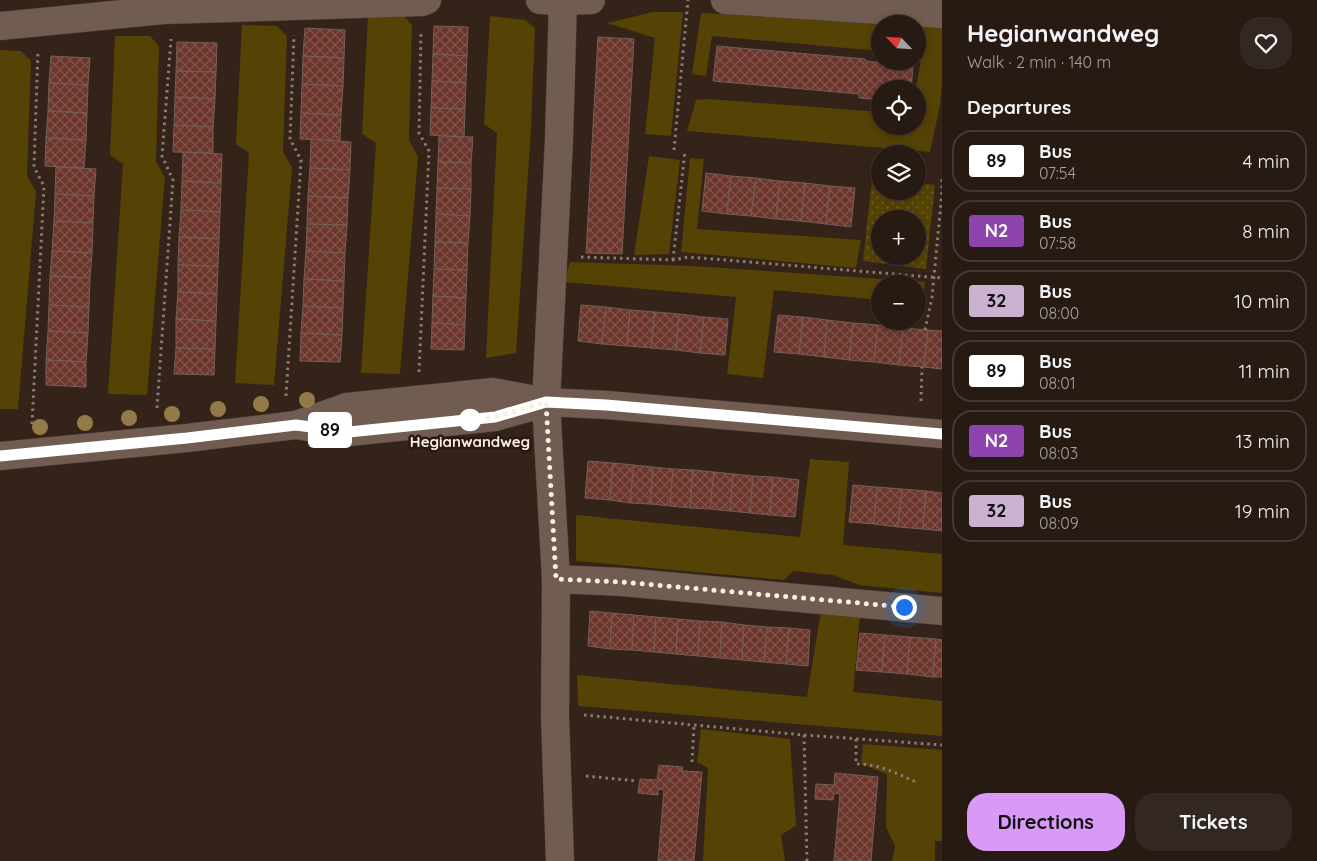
<!DOCTYPE html>
<meta charset="utf-8">
<style>
body{margin:0;font-family:Quicksand,sans-serif;background:#332721;color:#f1f3f6;height:100vh;display:flex;flex-direction:column;font-size:19px;white-space:nowrap}
*{box-sizing:border-box;margin:0}
p{font-size:16px;color:#a4a1a0}
.icon{flex:none;width:28px;height:28px;fill:none;stroke:currentColor;stroke-width:2;stroke-linecap:round;stroke-linejoin:round}
.map{position:relative;flex:1;overflow:hidden}
.sheet{display:flex;flex-direction:column;background:#271a13;width:375px}
.sheet>*{flex:none}
.badge{padding:0 10px;border-radius:4px;font-size:18px;line-height:32px}
.needle{width:32px;rotate:295deg}
.controls{position:absolute;left:871px;top:15px;display:grid;gap:10px}
.controls a{display:grid;place-items:center;width:55px;height:55px;border-radius:50%;background:#271a13;box-shadow:0 2px 8px #0003,0 0 0 1px #433833;font-size:25px}
.you{position:absolute;width:25px;height:25px;margin:-12px;border:4px solid #fff;border-radius:50%;background:#1a73e8;box-shadow:0 0 0 8px #1a73e833}
.map>.badge{position:absolute;translate:-50% -50%;box-shadow:0 0 0 2px #fff}
h2{padding:0 25px;font-size:19px;line-height:45px}
.round{display:grid;place-items:center;flex:none;width:52px;height:52px;border-radius:20px;background:#332721}
.headline{display:flex;align-items:center;justify-content:space-between;height:85px;padding:0 25px}
h1{font-size:24px;font-weight:800;line-height:38px}
.button{display:flex;gap:10px;margin-top:auto;padding:10px 25px}
.button a{flex:1;height:58px;border-radius:20px;background:#d99af7;color:#111;font-size:20px;font-weight:800;line-height:58px;text-align:center}
.button a+a{background:#332721;color:#f1f3f6}
ul{padding:0;list-style:none}
li{display:flex;align-items:center;gap:15px;height:62px;margin:0 10px 8px;padding:0 15px;border:2px solid #433833;border-radius:20px}
li div{flex:1}
li b{display:block;font-size:19px}
li em{font-style:normal}
li .badge{min-width:55px;font-weight:700;text-align:center}
main{display:flex;flex:1;min-height:0}
.map>svg:first-child{display:block}
</style>
<main>
<div class="map">
<svg width="942" height="861" viewBox="0 0 942 861">
<defs>
<pattern id="park-dots" width="8" height="8" patternUnits="userSpaceOnUse" patternTransform="scale(1.25)"><rect width="8" height="8" fill="#554205"/><path d="M2 2h.1M6 6h.1" fill="none" stroke="#6e5e29" stroke-width="1.8" stroke-linecap="round"/></pattern>
<pattern id="building-cross-hatch" width="8" height="8" patternUnits="userSpaceOnUse" patternTransform="scale(1.25)"><rect width="8" height="8" fill="#6c362d"/><path d="M0 0l8 8M0 8l8-8" fill="none" stroke="#82534b"/></pattern>
</defs>
<rect width="100%" height="100%" fill="#342319"/>
<g fill="#554205">
<polygon points="653,12 683,12 671,136 645,134 655,38 607,23"/>
<polygon points="701,13 908,23 880,24 880,51 712,36 706,76 692,74"/>
<polygon points="368,15 403,15 412,25 409,140 418,157 400,374 361,373 376,143 362,134"/>
<polygon points="490,16 525,20 535,28 531,130 516,353 486,358 497,133 484,124"/>
<polygon points="242,25 277,26 287,36 283,151 292,168 274,385 235,383 249,153 236,144"/>
<polygon points="919,26 942,26 942,81 940,105 930,152 687,131 696,100 708,99 880,112 880,126 918,126 918,89 916,89 921,59"/>
<polygon points="115,36 150,36 159,46 156,161 165,178 147,395 108,394 123,164 110,155"/>
<polygon points="0,50 21,51 31,61 27,175 36,192 18,409 0,409"/>
<polygon points="649,156 680,160 669,254 634,255"/>
<polygon points="690,158 704,159 697,229 861,240 856,268 681,252"/>
<polygon points="570,262 694,266 925,282 923,304 918,303 918,284 880,284 880,300 774,290 763,378 727,374 736,297 564,282"/>
<polygon points="810,459 849,462 843,545 942,554 942,593 859,585 833,575 793,571 784,580 576,561 576,515 800,537"/>
<polygon points="821,611 860,615 853,692 942,701 942,736 578,706 577,675 807,697"/>
<polygon points="701,729 790,739 796,826 781,835 785,861 703,861 708,768 697,762"/>
<polygon points="863,744 942,750 942,841 935,841 935,861 892,861 895,846 886,827 887,774 861,764"/>
</g>
<path fill="url(#park-dots)" fill-rule="evenodd" d="M 872,180 L 880,180 L 880,191 L 918,191 L 918,183 L 935,185 L 926,269 L 863,261 ZM 880,219 L 918,219 L 918,256 L 880,256 Z"/>
<g fill="url(#building-cross-hatch)" stroke="#755e59">
<polygon points="434,26 468,27 467,56 433,54"/>
<polygon points="305,28 345,30 344,58 303,56"/>
<polygon points="598,37 634,39 622,254 586,253"/>
<polygon points="177,42 217,43 216,72 176,71"/>
<polygon points="717,46 865,59 865,61 913,66 911,89 880,89 880,100 859,98 859,94 713,81"/>
<polygon points="433,54 467,56 466,83 432,81"/>
<polygon points="51,56 90,58 88,85 49,83"/>
<polygon points="303,56 344,58 343,86 302,84"/>
<polygon points="176,71 216,72 215,99 175,97"/>
<polygon points="432,81 466,83 465,109 431,108"/>
<polygon points="49,83 88,85 87,113 48,111"/>
<polygon points="302,84 343,86 341,115 301,113"/>
<polygon points="175,97 215,99 213,127 174,125"/>
<polygon points="431,108 465,109 464,137 430,135"/>
<polygon points="48,111 87,113 86,140 46,138"/>
<polygon points="301,113 341,115 340,141 300,139"/>
<polygon points="174,125 213,127 213,153 173,152"/>
<polygon points="439,136 473,137 471,163 438,162"/>
<polygon points="46,138 86,140 84,168 45,166"/>
<polygon points="311,139 351,142 350,170 310,168"/>
<polygon points="183,152 222,154 221,183 182,181"/>
<polygon points="438,162 471,163 471,189 437,188"/>
<polygon points="56,167 96,169 94,196 55,194"/>
<polygon points="310,168 350,170 348,198 308,196"/>
<polygon points="706,173 731,176 727,214 702,211"/>
<polygon points="731,176 756,178 751,216 727,214"/>
<polygon points="756,178 780,181 776,219 751,216"/>
<polygon points="182,181 221,183 220,212 181,210"/>
<polygon points="780,181 805,183 801,221 776,219"/>
<polygon points="805,183 830,186 826,224 801,221"/>
<polygon points="830,186 855,188 851,227 826,224"/>
<polygon points="437,188 471,189 470,216 436,214"/>
<polygon points="55,194 94,196 93,223 54,221"/>
<polygon points="308,196 348,198 347,225 307,224"/>
<polygon points="181,210 220,212 219,239 179,237"/>
<polygon points="436,214 470,216 468,243 435,242"/>
<polygon points="54,221 93,223 92,253 52,251"/>
<polygon points="307,224 347,225 345,253 306,251"/>
<polygon points="179,237 219,239 218,266 178,265"/>
<polygon points="435,242 468,243 467,270 434,269"/>
<polygon points="52,251 92,253 90,278 50,276"/>
<polygon points="306,251 345,253 344,281 304,279"/>
<polygon points="178,265 218,266 217,294 178,292"/>
<polygon points="434,269 467,270 466,298 433,296"/>
<polygon points="50,276 90,278 89,307 49,305"/>
<polygon points="304,279 344,281 343,308 303,306"/>
<polygon points="178,292 217,294 216,321 176,319"/>
<polygon points="433,296 466,298 465,325 432,323"/>
<polygon points="49,305 89,307 88,333 48,331"/>
<polygon points="581,305 606,307 602,344 578,341"/>
<polygon points="303,306 343,308 342,335 301,333"/>
<polygon points="606,307 630,310 627,346 602,344"/>
<polygon points="630,310 655,312 651,348 627,346"/>
<polygon points="655,312 679,314 676,350 651,348"/>
<polygon points="679,314 704,317 700,353 676,350"/>
<polygon points="778,315 803,317 799,354 774,352"/>
<polygon points="704,317 728,319 725,355 700,353"/>
<polygon points="803,317 827,320 824,357 799,354"/>
<polygon points="176,319 216,321 215,349 176,348"/>
<polygon points="827,320 853,323 849,360 824,357"/>
<polygon points="432,323 465,325 464,350 431,349"/>
<polygon points="853,323 878,325 874,362 849,360"/>
<polygon points="878,325 903,328 899,365 874,362"/>
<polygon points="903,328 928,330 924,367 899,365"/>
<polygon points="928,330 942,331 942,369 924,367"/>
<polygon points="48,331 88,333 86,362 46,360"/>
<polygon points="301,333 342,335 340,362 300,361"/>
<polygon points="176,348 215,349 214,375 174,374"/>
<polygon points="46,360 86,362 86,387 46,385"/>
<polygon points="588,461 613,463 610,500 585,498"/>
<polygon points="613,463 634,465 630,503 610,500"/>
<polygon points="634,465 653,467 650,504 630,503"/>
<polygon points="653,467 673,469 670,506 650,504"/>
<polygon points="673,469 693,470 690,508 670,506"/>
<polygon points="693,470 714,472 710,509 690,508"/>
<polygon points="714,472 733,474 730,511 710,509"/>
<polygon points="733,474 753,476 750,513 730,511"/>
<polygon points="753,476 773,477 770,515 750,513"/>
<polygon points="773,477 799,480 795,517 770,515"/>
<polygon points="853,485 877,487 874,524 849,522"/>
<polygon points="877,487 902,489 898,527 874,524"/>
<polygon points="902,489 926,491 923,529 898,527"/>
<polygon points="926,491 942,493 942,531 923,529"/>
<polygon points="590,611 612,613 610,649 588,646"/>
<polygon points="612,613 634,615 632,650 610,649"/>
<polygon points="634,615 656,617 654,652 632,650"/>
<polygon points="656,617 678,619 676,654 654,652"/>
<polygon points="678,619 700,621 698,656 676,654"/>
<polygon points="700,621 722,622 720,658 698,656"/>
<polygon points="722,622 744,625 742,660 720,658"/>
<polygon points="744,625 767,627 764,662 742,660"/>
<polygon points="767,627 789,628 786,664 764,662"/>
<polygon points="789,628 810,630 808,666 786,664"/>
<polygon points="860,633 885,635 882,672 856,670"/>
<polygon points="885,635 910,637 907,674 882,672"/>
<polygon points="910,637 936,639 933,677 907,674"/>
<polygon points="936,639 942,640 942,677 933,677"/>
<polygon points="659,765 683,767 682,771 702,772 694,861 658,861 664,790 658,789 658,795 638,793 640,779 657,780"/>
<polygon points="835,773 878,777 871,861 834,861 840,794 834,793 833,800 815,799 816,784 834,785"/>
</g>
<g fill="none" stroke-linecap="round" stroke-linejoin="round">
<g stroke="#4c3e36" stroke-width="29">
<g id="minor">
<polyline points="540,0 563,1 591,0"/>
<polyline points="725,0 942,14"/>
<polyline points="0,26 163,10 422,2 427,0"/>
<polyline points="556,579 622,582 942,611"/>
<polyline points="560,861 555,717 556,579 546,402 559,140 563,0"/>
</g>
</g>
<g stroke="#4c3e36" stroke-width="29">
<g id="secondary">
<polyline points="302,426 349,432 495,417 541,404"/>
<polyline points="0,456 187,438 296,425 347,407 493,392 546,402 607,405 942,434"/>
</g>
</g>
<g stroke="#8a7b73" stroke-width="3" stroke-dasharray="2.5 4" stroke-linecap="butt">
<polyline points="674,150 688,0"/>
<polyline points="581,257 673,260 689,257 942,278"/>
<polyline points="673,260 685,151"/>
<polyline points="925,330 932,297 942,192 942,175"/>
<polyline points="419,372 429,151 419,133 421,32"/>
<polyline points="286,396 301,160 290,139 294,35"/>
<polyline points="921,401 922,367"/>
<polyline points="157,408 173,180 162,156 171,39"/>
<polyline points="32,424 44,186 34,167 38,50"/>
<polyline points="584,715 804,735 942,745"/>
<polyline points="804,735 807,861"/>
<path d="M 856,739 L 856,764 C 879,764 896,773 916,782"/>
<polyline points="692,762 694,725"/>
<polyline points="586,776 637,781"/>
</g>
<use href="#minor" stroke="#705c51" stroke-width="28"/>
<use href="#secondary" stroke="#705c51" stroke-width="28"/>
</g>
<g fill="#947a48">
<circle cx="307" cy="400" r="8"/>
<circle cx="261" cy="404" r="8"/>
<circle cx="218" cy="409" r="8"/>
<circle cx="172" cy="414" r="8"/>
<circle cx="129" cy="418" r="8"/>
<circle cx="85" cy="423" r="8"/>
<circle cx="40" cy="427" r="8"/>
</g>
<g fill="none" stroke-linecap="round" stroke-linejoin="round">
<g stroke="#fff" stroke-width="11">
<polyline id="line" points="0,456 187,438 296,425 349,432 495,417 546,402 606,405 942,434"/>
</g>
<use href="#line" stroke="#fff" stroke-width="8"/>
<polyline stroke="#faeee8" stroke-width="5" stroke-dasharray="0 9" points="470,420 495,417 546,402 556,579 622,582 904,607"/>
</g>
<circle fill="#fff" stroke="#fff" stroke-width="2.5" cx="470" cy="420" r="10"/>
<g text-anchor="middle" stroke-width="5" stroke-linejoin="round" paint-order="stroke">
<g font-size="15" font-weight="bold" fill="#faeee8" stroke="#2a1910">
<text x="470" y="447">Hegianwandweg</text>
</g>
</g>
</svg>
<div class="controls">
<a><svg class="needle" viewBox="-14 -14 28 28"><path d="M0-13l5 13h-10z" fill="#e53935"/><path d="M0 13l5-13h-10z" fill="#a4a1a0"/></svg></a>
<a><svg class="icon" aria-label="locate" viewBox="0 0 24 24"><circle cx="12" cy="12" r="6"/><path d="M12 2v4M12 18v4M2 12h4M18 12h4"/></svg></a>
<a><svg class="icon" aria-label="layers" viewBox="0 0 24 24"><path d="M12 4l9 5-9 5-9-5zM3 14l9 5 9-5"/></svg></a>
<a>+</a>
<a>−</a>
</div>
<div class="you" style="left:904px;top:607px"></div>
<b class="badge" style="left:330px;top:430px;background:#fff;color:#111">89</b>
</div>
<section class="sheet">
<div class="headline"><div><h1>Hegianwandweg</h1><p>Walk · 2 min · 140 m</p></div><a class="round"><svg class="icon" aria-label="heart" viewBox="0 0 24 24"><path d="M12 20l-8-8c-3-5 5-10 8-4 3-6 11-1 8 4z"/></svg></a></div>
<h2>Departures</h2>
<ul>
<li><span class="badge" style="background:#fff;color:#111">89</span><div><b>Bus</b><p>07:54</p></div><em>4 min</em></li>
<li><span class="badge" style="background:#8e44ad;color:#fff">N2</span><div><b>Bus</b><p>07:58</p></div><em>8 min</em></li>
<li><span class="badge" style="background:#ccb2d1;color:#111">32</span><div><b>Bus</b><p>08:00</p></div><em>10 min</em></li>
<li><span class="badge" style="background:#fff;color:#111">89</span><div><b>Bus</b><p>08:01</p></div><em>11 min</em></li>
<li><span class="badge" style="background:#8e44ad;color:#fff">N2</span><div><b>Bus</b><p>08:03</p></div><em>13 min</em></li>
<li><span class="badge" style="background:#ccb2d1;color:#111">32</span><div><b>Bus</b><p>08:09</p></div><em>19 min</em></li>
</ul>
<div class="button"><a>Directions</a><a>Tickets</a></div>
</section>
</main>
